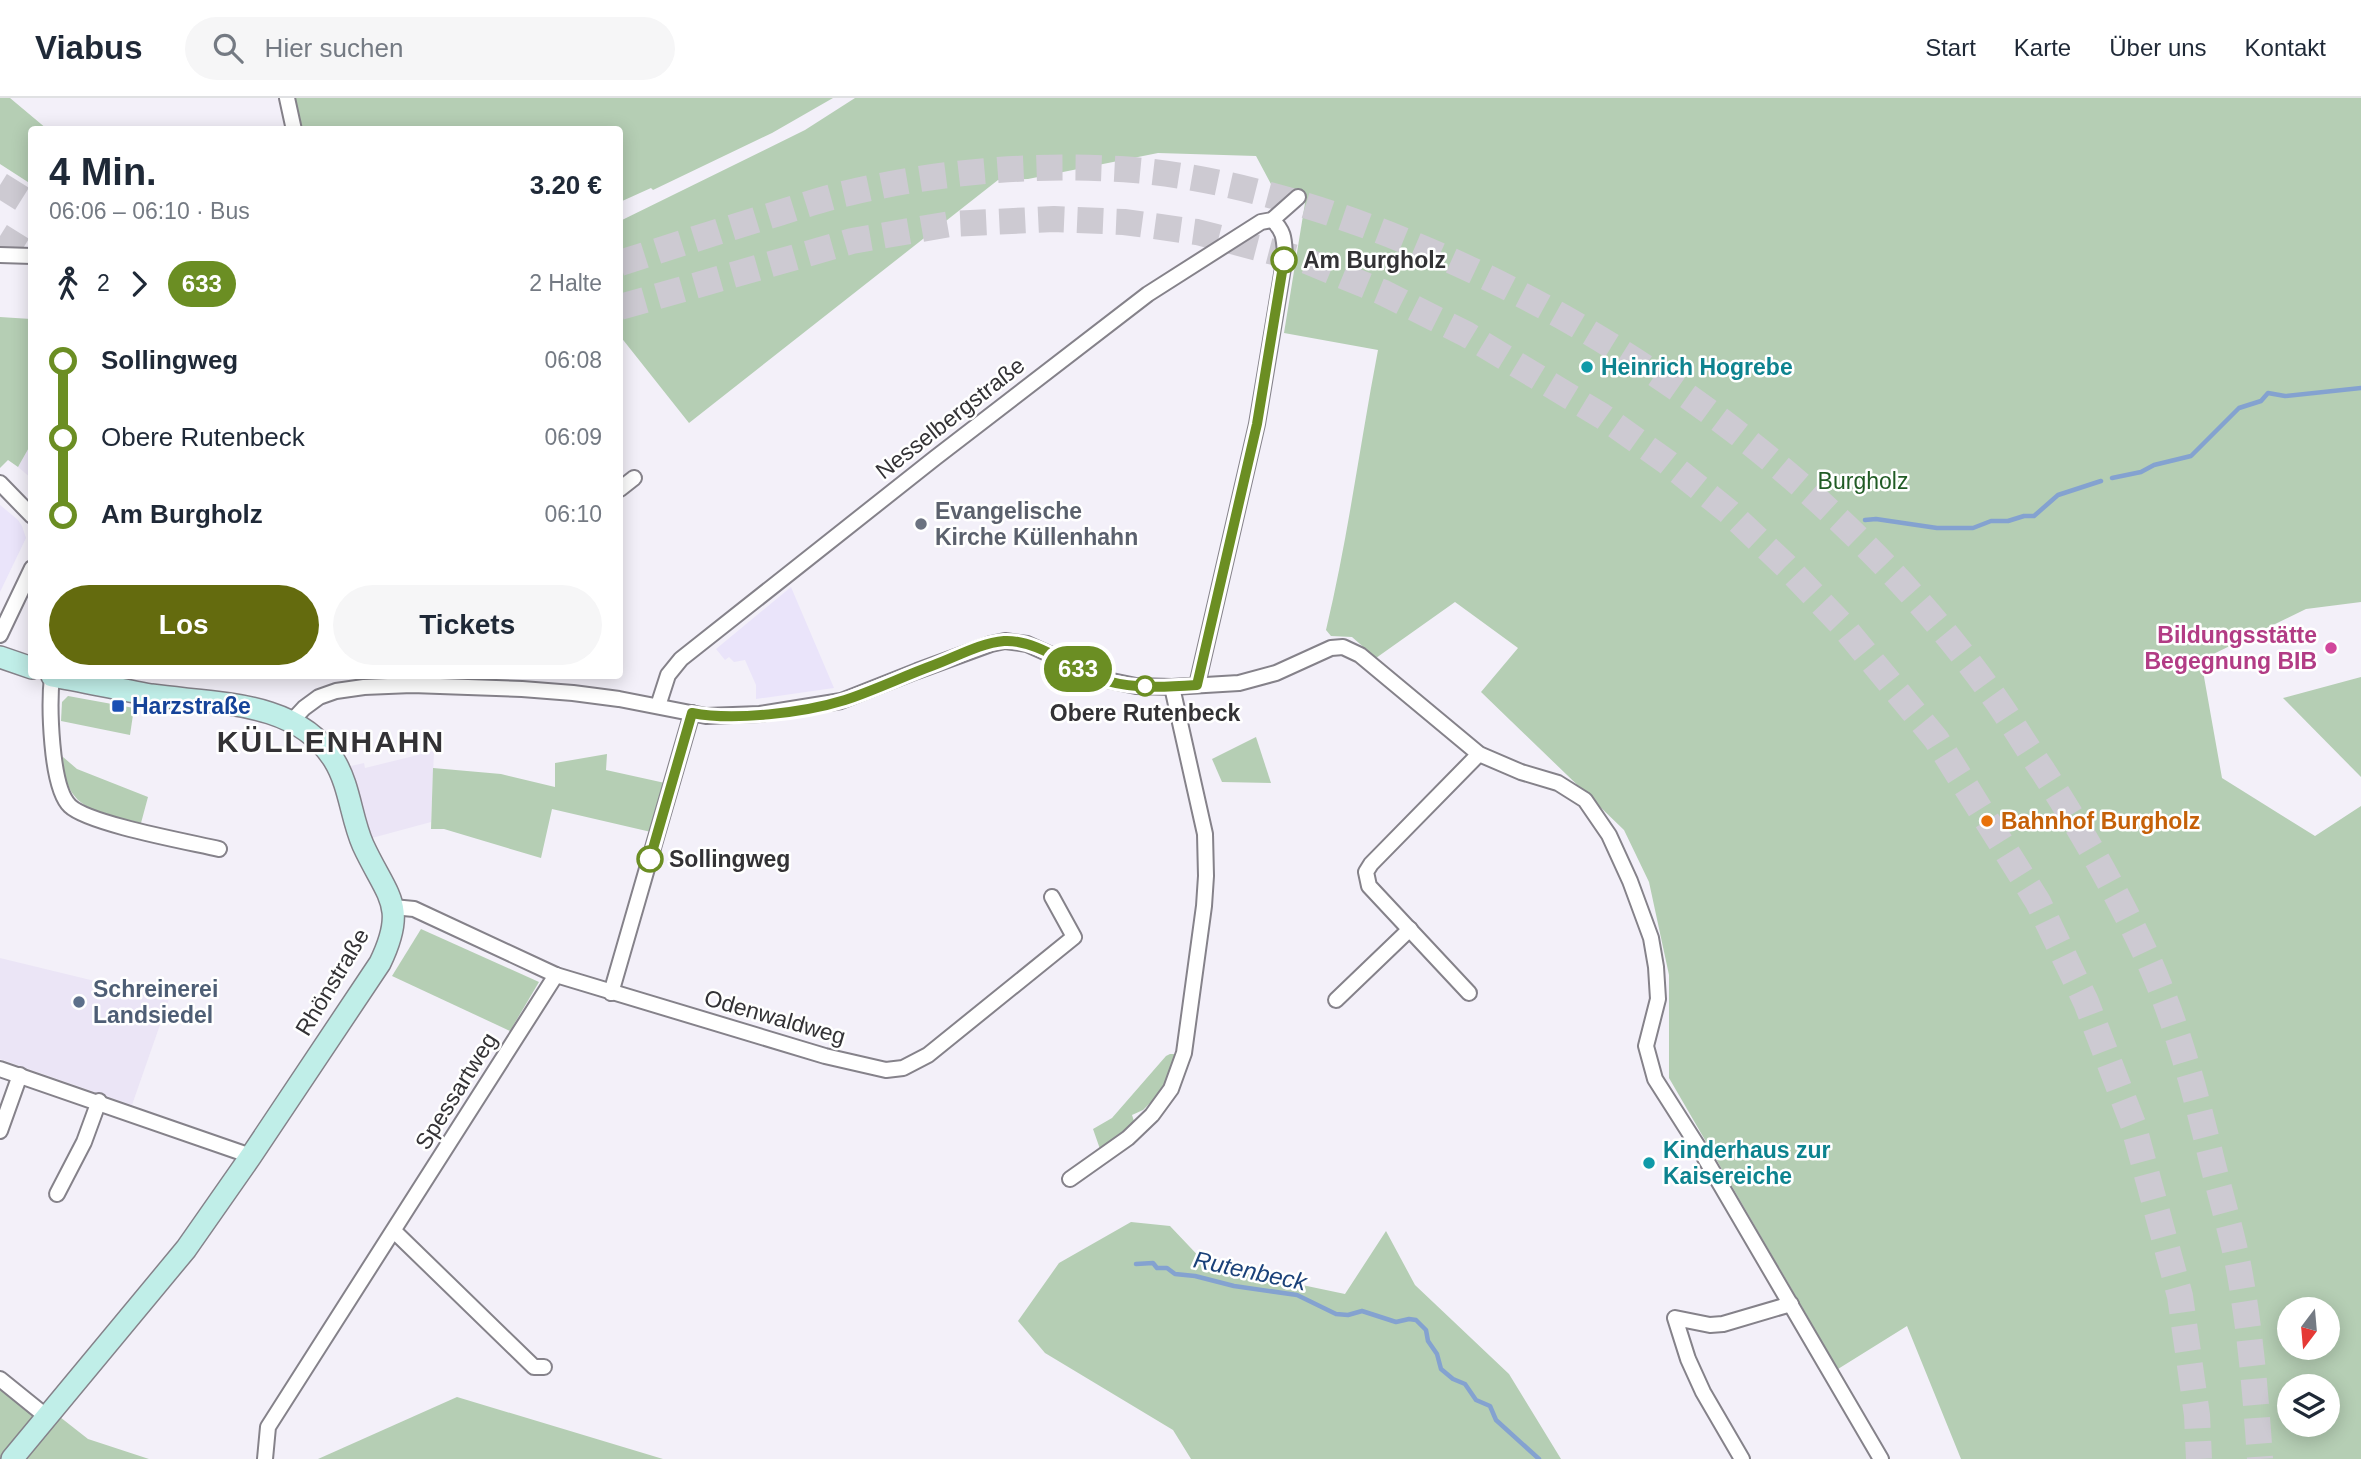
<!DOCTYPE html>
<html lang="de">
<meta charset="utf-8">
<style>
body{margin:0;font-family:Helvetica,sans-serif;background:#f6f6f7;color:#1f2937;height:100vh;display:flex;flex-direction:column;font-size:26px;white-space:nowrap}
*{box-sizing:border-box;margin:0}
p{font-size:23px;color:#747a83}
.icon{flex:none;width:38px;height:38px;fill:none;stroke:currentColor;stroke-width:2;stroke-linecap:round;stroke-linejoin:round}
.map{position:relative;flex:1;overflow:hidden}
.details{position:absolute;left:28px;top:28px;width:595px;height:553px;display:flex;flex-direction:column;background:#fff;border-radius:7px;box-shadow:0 4px 18px #0003}
.details>*{flex:none}
.badge{padding:0 14px;border-radius:23px;font-size:24px;line-height:46px}
.needle{width:46px;rotate:196deg}
.fabs{position:absolute;left:2277px;top:1199px;display:grid;gap:14px}
.fabs a{display:grid;place-items:center;width:63px;height:63px;border-radius:50%;background:#fff;box-shadow:0 4px 18px #0003;font-size:35px}
.map>.badge{position:absolute;translate:-50% -50%;box-shadow:0 0 0 4px #fff}
.legs{display:flex;align-items:center;gap:10px;height:77px;padding:0 21px;font-size:23px}
.legs p{margin-inline-start:auto}
.head{display:flex;align-items:center;justify-content:space-between;height:119px;padding:0 21px}
h1{font-size:38px;font-weight:700;line-height:52px}
.primary-button{display:flex;gap:14px;margin-top:auto;padding:14px 21px}
.primary-button a{flex:1;height:80px;border-radius:42px;background:#646b0e;color:#fff;font-size:28px;font-weight:700;line-height:80px;text-align:center}
.primary-button a+a{background:#f6f6f7;color:#1f2937}
ul{padding:0 21px;list-style:none}
li{display:flex;align-items:center;gap:24px;height:77px;font-size:26px}
li i{display:grid;place-items:center;width:10px;height:100%;margin:0 9px;background:currentColor}
li i::after{content:'';width:18px;height:18px;margin:-9px;border:5px solid;border-radius:50%;background:#fff}
li p{margin-inline-start:auto}
li:first-child i{background:linear-gradient(#0000 50%,currentColor 0)}
li:last-child i{background:linear-gradient(currentColor 50%,#0000 0)}
header{display:flex;align-items:center;gap:42px;box-sizing:border-box;height:98px;padding:0 35px;background:#fff;border-bottom:2px solid #e0e1e3}
header strong{font-size:33px}
nav{display:flex;gap:38px;margin-inline-start:auto;font-size:24px}
.search{width:490px;height:63px;background:#f6f6f7;display:flex;align-items:center;gap:18px;box-sizing:border-box;padding:0 24px;border-radius:38px;color:#747a83;font-size:26px}
.map>svg:first-child{display:block}
</style>
<header>
<strong>Viabus</strong>
<div class="search"><svg class="icon" aria-label="search" viewBox="0 0 24 24"><circle cx="10" cy="10" r="6"/><path d="M15 15l6 6"/></svg>Hier suchen</div>
<nav><a>Start</a><a>Karte</a><a>Über uns</a><a>Kontakt</a></nav>
</header>
<div class="map">
<svg width="2361" height="1361" viewBox="0 0 2361 1361">
<rect width="100%" height="100%" fill="#f3f0f9"/>
<g fill="#ebe5f6">
<polygon points="31,346 31,380 18,369"/>
<polygon points="434,653 431,724 372,740 351,668 364,665 365,670"/>
<polygon points="0,860 169,901 132,1007 0,961"/>
</g>
<g fill="#eae4fa">
<polygon points="0,407 18,422 22,428 26,440 0,494"/>
<polygon points="791,489 834,590 756,601 756,587 745,562 734,564 729,559 725,562 716,551"/>
</g>
<g fill="#b5ceb4" fill-rule="evenodd">
<polygon points="0,0 10,0 47,31 32,32 31,86 0,66"/>
<polygon points="280,0 833,0 772,35 653,92 651,90 620,104 620,32 290,31"/>
<path d="M 855,0 L 2361,0 L 2361,504 L 2306,511 L 2201,562 L 2222,680 L 2315,738 L 2361,708 L 2361,1361 L 1961,1361 L 1907,1228 L 1838,1271 L 1669,980 L 1669,877 L 1649,784 L 1624,732 L 1481,594 L 1518,550 L 1455,504 L 1376,560 L 1352,539 L 1331,538 L 1326,532 C 1348,440 1360,346 1378,252 L 1284,235 L 1305,105 L 1280,103 L 1256,58 L 1158,55 L 1028,81 L 998,82 L 689,325 L 620,238 L 620,123 L 805,32 ZM 2289,1211 L 2328,1211 L 2328,1250 L 2289,1250 ZM 2289,1288 L 2328,1288 L 2328,1326 L 2289,1326 Z"/>
<polygon points="0,219 31,221 31,346 18,369 8,362 0,370"/>
<polygon points="2361,579 2361,679 2283,600"/>
<polygon points="68,598 134,610 130,637 61,623 62,604"/>
<polygon points="1256,639 1271,685 1222,684 1212,661"/>
<polygon points="607,656 606,672 665,685 651,734 552,711 541,760 444,731 431,731 433,670 501,676 555,689 555,665"/>
<path d="M 63,659 L 77,671 L 148,699 L 141,725 C 97,714 64,712 63,659 Z"/>
<polygon points="421,831 539,884 510,933 392,878"/>
<polygon points="1170,956 1175,956 1178,960 1159,1001 1154,1001 1143,1012 1132,1017 1136,1029 1100,1051 1093,1031 1112,1020 1166,958"/>
<polygon points="1131,1124 1170,1128 1207,1167 1345,1196 1386,1133 1415,1187 1509,1276 1561,1361 1191,1361 1173,1332 1045,1255 1018,1223 1059,1165"/>
<polygon points="0,1272 88,1341 149,1361 0,1361"/>
<polygon points="457,1299 663,1361 318,1361"/>
</g>
<g fill="none" stroke-linecap="round" stroke-linejoin="round">
<g stroke="#84a2d0" stroke-width="4.5">
<polyline points="2112,380 2141,374 2154,367 2191,358 2239,310 2261,303 2268,295 2285,298 2361,290"/>
<polyline points="1865,422 1876,421 1937,430 1973,430 1991,423 2008,423 2024,418 2034,418 2058,397 2101,383"/>
<polyline points="1136,1166 1153,1165 1157,1170 1167,1170 1175,1176 1195,1178 1234,1188 1297,1197 1336,1216 1348,1217 1362,1213 1396,1224 1409,1221 1416,1222 1426,1232 1428,1243 1437,1256 1441,1271 1453,1281 1465,1286 1476,1302 1490,1308 1496,1322 1539,1361"/>
</g>
<g stroke="#cdcad2" stroke-width="26" stroke-dasharray="26 13" stroke-linecap="butt">
<polyline points="0,87 32,107"/>
<polyline points="0,138 32,158"/>
<path d="M 620,165 C 673,148 726,131 779,115 C 802,108 825,100 848,95 C 941,73 1039,65 1134,72 C 1236,81 1349,117 1443,159 C 1656,253 1863,412 1997,603 C 2013,626 2027,650 2043,673 C 2082,733 2118,796 2148,861 C 2176,923 2194,989 2210,1055 C 2220,1097 2234,1140 2241,1183 C 2251,1241 2256,1301 2260,1361"/>
<polyline points="620,209 852,143 950,126 1054,121 1124,124 1197,134 1304,162 1382,194 1466,236 1602,318 1667,364 1729,414 1786,468 1843,528 1936,641 2038,804 2086,904 2133,1026 2180,1198 2197,1317 2199,1361"/>
</g>
<g stroke="#85828a" stroke-width="18">
<g id="street">
<polyline points="287,0 294,32"/>
<polyline points="0,157 32,158"/>
<polyline points="0,385 32,418"/>
<polyline points="620,391 634,380"/>
<polyline points="0,537 32,470"/>
<path d="M 52,578 C 49,605 50,689 70,708 C 89,726 189,744 219,751"/>
<path d="M 1197,587 L 1257,326 L 1285,158 C 1284,143 1285,133 1272,122"/>
<polyline points="658,608 668,577 681,561 935,360 1148,196 1261,124 1272,122 1298,99"/>
<polyline points="291,624 304,610 319,599 336,593 364,589 412,587 522,591 573,595 619,601 706,618 760,616 841,603 917,573 991,546 1005,543 1027,546 1107,582 1136,588 1172,589 1239,585 1276,575 1331,550 1343,549 1360,557 1479,656 1521,674 1558,685 1585,702 1609,737 1630,783 1651,840 1656,869 1658,901 1646,948 1655,981 1699,1050 1881,1361"/>
<polyline points="393,809 414,811 556,877 825,958 886,972 903,970 928,957 1074,839 1052,799"/>
<polyline points="611,895 692,615"/>
<polyline points="1469,895 1369,788 1366,774 1371,766 1479,656"/>
<polyline points="1336,902 1410,831"/>
<polyline points="0,971 251,1058"/>
<polyline points="0,1033 20,977"/>
<polyline points="1070,1081 1128,1040 1152,1017 1171,991 1184,955 1204,808 1206,778 1205,736 1172,589"/>
<polyline points="57,1096 84,1044 99,1003"/>
<polyline points="394,1133 534,1269 544,1269"/>
<polyline points="0,1281 47,1319"/>
<polyline points="265,1361 268,1329 556,877"/>
<polyline points="1742,1361 1703,1294 1688,1261 1675,1220 1710,1227 1723,1226 1791,1206"/>
</g>
</g>
<g stroke="#85828a" stroke-width="24">
<g id="secondary">
<polyline points="0,559 32,570"/>
<path d="M 12,1361 L 186,1151 L 251,1058 L 380,865 C 408,807 387,799 363,747 C 351,720 350,688 334,662 C 296,601 213,606 151,597 C 118,591 85,584 52,578"/>
</g>
</g>
<use href="#street" stroke="#fff" stroke-width="14"/>
<use href="#secondary" stroke="#c0eee8" stroke-width="21"/>
</g>
<g fill="none" stroke-linecap="round" stroke-linejoin="round">
<g stroke="#fff" stroke-width="16">
<path id="line-1" d="M 650,761 L 692,615 C 734,623 803,615 845,602 C 875,592 904,578 934,567 C 956,559 980,545 1004,543 C 1038,541 1075,573 1107,583 C 1136,591 1168,589 1197,587 L 1257,326 L 1284,162"/>
</g>
<use href="#line-1" stroke="#6b8e23" stroke-width="10"/>
</g>
<g fill="#fff" stroke="#6b8e23" stroke-width="3.5">
<circle cx="1284" cy="162" r="12"/>
<circle cx="1145" cy="588" r="9"/>
<circle cx="650" cy="761" r="12"/>
</g>
<g fill="#0f9aa8" stroke="#fff" stroke-width="2.5">
<circle cx="1587" cy="269" r="7"/>
<circle cx="1649" cy="1065" r="7"/>
</g>
<circle fill="#6b7280" stroke="#fff" stroke-width="2.5" cx="921" cy="426" r="7"/>
<circle fill="#d1479c" stroke="#fff" stroke-width="2.5" cx="2331" cy="550" r="7"/>
<rect fill="#1a4fb4" stroke="#fff" stroke-width="2.5" x="111" y="601" width="14" height="14" rx="3.5"/>
<circle fill="#e8710a" stroke="#fff" stroke-width="2.5" cx="1987" cy="723" r="7"/>
<circle fill="#5c6f8a" stroke="#fff" stroke-width="2.5" cx="79" cy="904" r="7"/>
<g text-anchor="middle" stroke-width="5" stroke-linejoin="round" paint-order="stroke">
<g font-size="23" font-weight="bold" fill="#333235" stroke="#fff" text-anchor="start">
<text x="1303" y="170">Am Burgholz</text>
<text x="1145" y="623" text-anchor="middle">Obere Rutenbeck</text>
<text x="669" y="769">Sollingweg</text>
</g>
<g font-size="23" font-weight="bold" fill="#0d838f" stroke="#fff" text-anchor="start">
<text x="1601" y="277">Heinrich Hogrebe</text>
<text x="1663" y="1060">Kinderhaus zur<tspan x="1663" dy="26">Kaisereiche</tspan></text>
</g>
<g font-size="23" fill="#333235" stroke="#fff">
<text transform="translate(950 320) rotate(-38)" y="8">Nesselbergstraße</text>
<text transform="translate(332 884) rotate(-59)" y="8">Rhönstraße</text>
<text transform="translate(775 919) rotate(16)" y="8">Odenwaldweg</text>
<text transform="translate(456 993) rotate(-58)" y="8">Spessartweg</text>
</g>
<g font-size="23" fill="#215c25" stroke="#fff">
<text x="1863" y="391">Burgholz</text>
</g>
<g font-size="23" font-weight="bold" fill="#5b616d" stroke="#fff" text-anchor="start">
<text x="935" y="421">Evangelische<tspan x="935" dy="26">Kirche Küllenhahn</tspan></text>
</g>
<g font-size="23" font-weight="bold" fill="#b23c85" stroke="#fff" text-anchor="end">
<text x="2317" y="545">Bildungsstätte<tspan x="2317" dy="26">Begegnung BIB</tspan></text>
</g>
<g font-size="23" font-weight="bold" fill="#164399" stroke="#fff" text-anchor="start">
<text x="132" y="616">Harzstraße</text>
</g>
<g font-size="23" font-weight="bold" fill="#c56008" stroke="#fff" text-anchor="start">
<text x="2001" y="731">Bahnhof Burgholz</text>
</g>
<g font-size="23" font-weight="bold" fill="#4e5e75" stroke="#fff" text-anchor="start">
<text x="93" y="899">Schreinerei<tspan x="93" dy="26">Landsiedel</tspan></text>
</g>
<g font-size="24" font-style="italic" fill="#1a4179" stroke="#fff">
<text transform="translate(1250 1173) rotate(12)" y="8">Rutenbeck</text>
</g>
<g font-size="30" font-weight="bold" letter-spacing="2" fill="#333235" stroke="#fff">
<text x="331" y="654">KÜLLENHAHN</text>
</g>
</g>
</svg>
<div class="fabs">
<a><svg class="needle" viewBox="-14 -14 28 28"><path d="M0-13l5 13h-10z" fill="#e53935"/><path d="M0 13l5-13h-10z" fill="#747a83"/></svg></a>
<a><svg class="icon" aria-label="layers" viewBox="0 0 24 24"><path d="M12 4l9 5-9 5-9-5zM3 14l9 5 9-5"/></svg></a>
</div>
<b class="badge" style="left:1078px;top:571px;background:#6b8e23;color:#fff">633</b>
<section class="details">
<div class="head"><div><h1>4 Min.</h1><p>06:06 – 06:10 · Bus</p></div><b>3.20 €</b></div>
<div class="legs"><svg class="icon" aria-label="walk" viewBox="0 0 24 24"><circle cx="13" cy="4" r="2"/><path d="M13 8l-2 6 4 7M11 14l-3 7M7 12l3-4h3l4 4"/></svg>2<svg class="icon" aria-label="forward" viewBox="0 0 24 24"><path d="M9 5l7 7-7 7"/></svg><b class="badge" style="background:#6b8e23;color:#fff">633</b><p>2 Halte</p></div>
<ul>
<li><i style="color:#6b8e23"></i><b>Sollingweg</b><p>06:08</p></li>
<li><i style="color:#6b8e23"></i><span>Obere Rutenbeck</span><p>06:09</p></li>
<li><i style="color:#6b8e23"></i><b>Am Burgholz</b><p>06:10</p></li>
</ul>
<div class="primary-button"><a>Los</a><a>Tickets</a></div>
</section>
</div>
